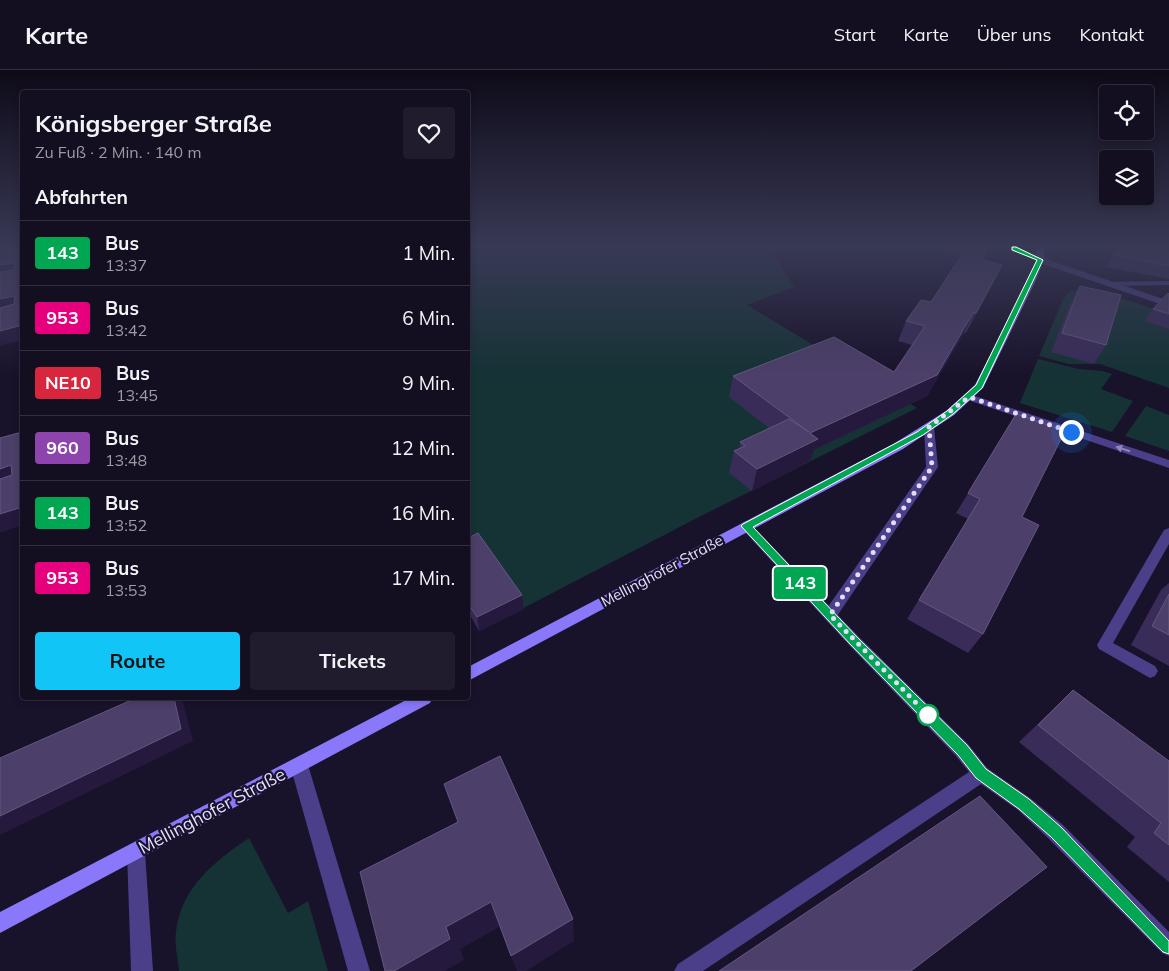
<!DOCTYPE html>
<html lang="de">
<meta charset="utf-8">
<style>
body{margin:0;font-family:Mulish,sans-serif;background:#201c2d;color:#f1f3f6;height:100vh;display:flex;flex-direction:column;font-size:19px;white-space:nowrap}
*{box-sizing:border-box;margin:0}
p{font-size:16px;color:#9d9ca5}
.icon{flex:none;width:28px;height:28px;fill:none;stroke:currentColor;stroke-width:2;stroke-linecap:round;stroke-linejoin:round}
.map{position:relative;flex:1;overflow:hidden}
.drawer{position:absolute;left:20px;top:20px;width:450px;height:610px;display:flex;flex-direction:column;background:#130e20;border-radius:5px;box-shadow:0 2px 8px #0003,0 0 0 1px #322e3e}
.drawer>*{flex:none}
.badge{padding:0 10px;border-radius:4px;font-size:18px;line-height:32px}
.tools{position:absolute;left:1099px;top:15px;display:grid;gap:10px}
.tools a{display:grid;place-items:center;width:55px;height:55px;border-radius:5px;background:#130e20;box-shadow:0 2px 8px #0003,0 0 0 1px #322e3e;font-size:25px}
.you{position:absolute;width:25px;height:25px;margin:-12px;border:4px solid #fff;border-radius:50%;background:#1a73e8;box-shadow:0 0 0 8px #1a73e833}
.map>.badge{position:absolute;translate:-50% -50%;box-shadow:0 0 0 2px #fff}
h2{padding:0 15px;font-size:19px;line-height:45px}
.round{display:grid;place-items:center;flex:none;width:52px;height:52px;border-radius:5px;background:#201c2d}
.headline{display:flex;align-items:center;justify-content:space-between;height:85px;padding:0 15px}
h1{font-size:24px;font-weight:700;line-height:38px}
.action{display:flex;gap:10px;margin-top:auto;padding:10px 15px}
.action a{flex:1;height:58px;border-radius:5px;background:#11c5f7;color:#111;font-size:20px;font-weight:700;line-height:58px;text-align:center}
.action a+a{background:#201c2d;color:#f1f3f6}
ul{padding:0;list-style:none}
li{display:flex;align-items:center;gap:15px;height:65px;padding:0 15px;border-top:1px solid #322e3e}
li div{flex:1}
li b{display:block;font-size:19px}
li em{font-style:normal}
li .badge{min-width:55px;font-weight:700;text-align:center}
header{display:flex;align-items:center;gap:30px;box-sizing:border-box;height:70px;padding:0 25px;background:#130e20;border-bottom:1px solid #322e3e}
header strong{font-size:24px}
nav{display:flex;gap:28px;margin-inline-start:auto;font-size:18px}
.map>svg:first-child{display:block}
</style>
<header>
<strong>Karte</strong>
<nav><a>Start</a><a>Karte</a><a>Über uns</a><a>Kontakt</a></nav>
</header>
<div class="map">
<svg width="1169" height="901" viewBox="0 0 1169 901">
<rect width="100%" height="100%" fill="#19122b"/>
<g fill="#153235">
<polygon points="468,178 770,178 794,217 747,235 917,338 701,446 479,561 468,541"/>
<path d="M 1076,220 C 1107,220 1140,235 1169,244 L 1169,318 L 1100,294 L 1068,294 L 1039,286 L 1064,227 L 1069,222 Z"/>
<polygon points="1038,289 1079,299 1103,301 1112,304 1101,319 1133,331 1112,362 1020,333"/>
<polygon points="1146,336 1169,345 1169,381 1125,366"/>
<path d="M 249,768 L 288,843 L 308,831 L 328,901 L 179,901 C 178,889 174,874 176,862 C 181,817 215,791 249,768 Z"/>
</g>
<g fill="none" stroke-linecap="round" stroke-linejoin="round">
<g fill="#4a3f88" fill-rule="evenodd">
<polygon points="1169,211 1169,215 1108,216 1104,214 1108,212"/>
<polygon points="929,354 934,357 938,397 835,549 830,551 825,549 823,545 825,541 926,397 924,357"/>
<polygon points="1169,458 1169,474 1113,573 1155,596 1158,601 1155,606 1150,608 1099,579 1097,575 1164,460"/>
</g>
<g fill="#4a3f88" fill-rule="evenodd">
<polygon points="969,324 1169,390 1169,398 965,329 964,327"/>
<polygon points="746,451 750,453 859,567 968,674 987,698 1030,728 1063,755 1169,862 1169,886 1162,883 1049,769 1018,740 981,714 703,901 674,901 678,894 969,702 956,686 849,575 742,459 740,456 742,453"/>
<polygon points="299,687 305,689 308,695 370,901 348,901 290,695 293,689"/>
<polygon points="136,773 143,775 145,782 153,901 131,901 127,782 129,775"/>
</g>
<polygon fill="#4a3f88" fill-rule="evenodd" points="1011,178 1021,178 1043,188 1169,231 1169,237 1037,192"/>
<g fill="#8a78fa" fill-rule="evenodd">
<polygon points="1036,178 1044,178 1044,190 1037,208 983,318 954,345 903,379 468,611 468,597 895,373 946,341 975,315 1029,208 1036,190"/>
<polygon points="410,628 432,628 430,633 0,863 0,842"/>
</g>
</g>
<g fill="#3a2c58">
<polygon points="942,178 986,178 983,190 993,214 966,263 964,263 927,326 814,380 811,390 752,421 729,403 734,381 739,379 740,372 769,358 729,327 733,306 894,302 912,275 898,271 906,251 931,232 962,185 951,182"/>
<polygon points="1169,178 1169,209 1106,197 1113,185"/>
<polygon points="1080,216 1106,275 1094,294 1051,282 1070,234"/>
<polygon points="1169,224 1169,259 1145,251 1153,239"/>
<polygon points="1016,344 1022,447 983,564 968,583 907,549 968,449 956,443"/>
<polygon points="468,468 522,525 524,539 479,561 468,541"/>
<polygon points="1169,513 1169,596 1131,575 1161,520"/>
<polygon points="1073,620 1169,691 1169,812 1127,777 1135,767 1019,672"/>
</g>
<g fill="#251a3e">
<polygon points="15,193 22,203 0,208 0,195"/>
<polygon points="1002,195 993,214 966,263 976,243"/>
<polygon points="15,226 22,238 0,243 0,229"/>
<polygon points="973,243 964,263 927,326 814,380 811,390 752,421 757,399 810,363 937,305"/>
<polygon points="22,255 22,270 0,276 0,261"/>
<polygon points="11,395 22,408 0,416 0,399"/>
<polygon points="22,437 22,455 0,463 0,444"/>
<polygon points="522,525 524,539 479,561 477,547"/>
<polygon points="174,628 182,628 193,671 0,765 0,746"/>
<polygon points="491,832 501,856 460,879 464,890 445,901 394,901 446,857"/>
<polygon points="573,849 574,871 526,901 517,901 511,886"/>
</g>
<g fill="#4c3f69" stroke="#645881">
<polygon points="0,178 22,178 22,255 0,261 0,238 14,234 15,226 0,229 0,202 14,200 15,193 0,195"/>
<polygon points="966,178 986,178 983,190 1002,195 976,243 973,243 937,305 810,363 818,369 757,399 734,381 745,376 740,372 789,349 809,362 733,306 834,267 894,302 925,256 906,251 921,230 931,232"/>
<polygon points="1123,178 1169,178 1169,196 1113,185"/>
<polygon points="1080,216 1121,225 1106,275 1062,263"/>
<polygon points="1168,223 1169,224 1169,244 1153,239"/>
<polygon points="1016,344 1065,361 1022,447 1039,455 983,564 919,530 980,429 968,423"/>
<polygon points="22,362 22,437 0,444 0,409 12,405 11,395 0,399 0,368"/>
<polygon points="478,463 522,525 477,547 468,533 468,468"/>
<polygon points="1169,524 1169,565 1152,556"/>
<polygon points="1073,620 1169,691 1169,775 1154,763 1161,753 1038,655"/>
<polygon points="136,628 174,628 181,659 0,746 0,688"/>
<polygon points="500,686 573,849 511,886 491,832 446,857 450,869 394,901 385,901 360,802 458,752 444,714"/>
<polygon points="980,726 1047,797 911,901 719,901"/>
</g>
<defs><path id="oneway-solid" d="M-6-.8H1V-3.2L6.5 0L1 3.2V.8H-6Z" transform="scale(1.25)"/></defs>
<use fill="#9086bd" href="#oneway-solid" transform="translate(1123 379) rotate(-162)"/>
<linearGradient id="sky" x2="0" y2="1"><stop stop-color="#0e0a18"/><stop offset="0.58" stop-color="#383955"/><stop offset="1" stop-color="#383955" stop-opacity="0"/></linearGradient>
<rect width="1169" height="305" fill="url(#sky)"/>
<polygon fill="#00a651" stroke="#fff" points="1012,177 1016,177 1043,190 982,318 953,344 923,365 753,457 858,568 967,675 986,699 1029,729 1061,757 1169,871 1169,884 1163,882 1051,767 1019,739 976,708 958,685 850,574 741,456 743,454 917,362 947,341 976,315 1037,190 1012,180"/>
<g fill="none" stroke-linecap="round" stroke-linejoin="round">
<polyline stroke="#e5ddfe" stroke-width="5" stroke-dasharray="0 9" points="928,645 830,545 932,397 929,357 969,327 1071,362"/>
</g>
<circle fill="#fff" stroke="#00a651" stroke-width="2.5" cx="928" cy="645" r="10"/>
<g text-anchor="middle" stroke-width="4.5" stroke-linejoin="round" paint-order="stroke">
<g font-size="15" fill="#e5ddfe" stroke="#19122b">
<text transform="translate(662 501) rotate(-28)" y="5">Mellinghofer Straße</text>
</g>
<g font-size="18" fill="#e5ddfe" stroke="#19122b">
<text transform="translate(212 741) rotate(-28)" y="6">Mellinghofer Straße</text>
</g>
</g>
</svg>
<div class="tools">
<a><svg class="icon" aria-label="locate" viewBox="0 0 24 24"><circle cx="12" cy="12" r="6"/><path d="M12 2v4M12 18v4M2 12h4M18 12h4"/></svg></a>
<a><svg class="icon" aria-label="layers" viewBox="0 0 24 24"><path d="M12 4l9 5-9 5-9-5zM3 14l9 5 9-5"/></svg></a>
</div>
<div class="you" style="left:1071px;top:362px"></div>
<b class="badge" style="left:800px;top:513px;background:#00a651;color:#fff">143</b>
<section class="drawer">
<div class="headline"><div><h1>Königsberger Straße</h1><p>Zu Fuß · 2 Min. · 140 m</p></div><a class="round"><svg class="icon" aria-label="heart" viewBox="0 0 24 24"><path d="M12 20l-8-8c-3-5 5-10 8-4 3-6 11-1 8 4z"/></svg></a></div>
<h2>Abfahrten</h2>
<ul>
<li><span class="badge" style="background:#00a651;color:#fff">143</span><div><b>Bus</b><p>13:37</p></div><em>1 Min.</em></li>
<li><span class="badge" style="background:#e6007e;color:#fff">953</span><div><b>Bus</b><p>13:42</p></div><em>6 Min.</em></li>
<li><span class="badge" style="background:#d7263d;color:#fff">NE10</span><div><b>Bus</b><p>13:45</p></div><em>9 Min.</em></li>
<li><span class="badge" style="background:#8e44ad;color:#fff">960</span><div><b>Bus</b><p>13:48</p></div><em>12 Min.</em></li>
<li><span class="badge" style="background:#00a651;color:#fff">143</span><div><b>Bus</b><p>13:52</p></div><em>16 Min.</em></li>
<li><span class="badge" style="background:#e6007e;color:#fff">953</span><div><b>Bus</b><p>13:53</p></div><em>17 Min.</em></li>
</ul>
<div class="action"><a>Route</a><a>Tickets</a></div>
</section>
</div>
